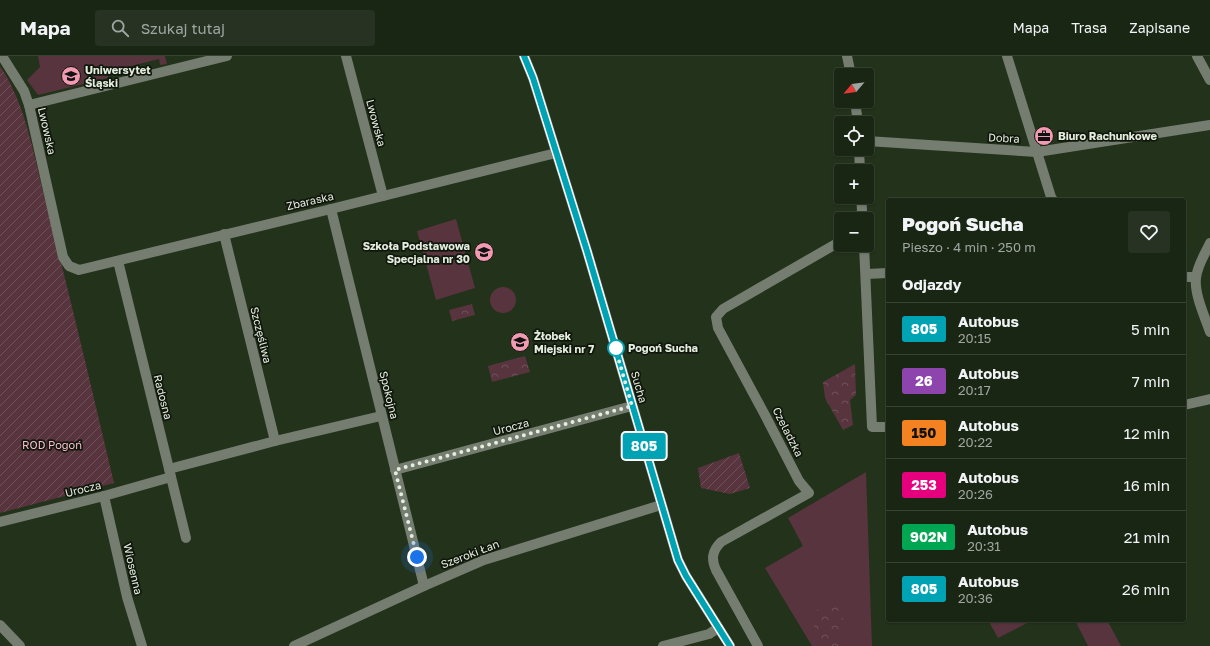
<!DOCTYPE html>
<html lang="pl">
<meta charset="utf-8">
<style>
body{margin:0;font-family:"Golos Text",sans-serif;background:#273222;color:#f1f3f6;height:100vh;display:flex;flex-direction:column;font-size:15px;white-space:nowrap}
*{box-sizing:border-box;margin:0}
p{font-size:13px;color:#9fa5a0}
.icon{flex:none;width:22px;height:22px;fill:none;stroke:currentColor;stroke-width:2;stroke-linecap:round;stroke-linejoin:round}
.map{position:relative;flex:1;overflow:hidden}
.panel{position:absolute;left:886px;top:142px;width:300px;height:424px;display:flex;flex-direction:column;background:#1a2614;border-radius:4px;box-shadow:0 1px 3px #0004,0 0 0 1px #384334}
.panel>*{flex:none}
.badge{padding:0 8px;border-radius:3px;font-size:14px;line-height:26px}
.needle{width:26px;rotate:241deg}
.fabs{position:absolute;left:834px;top:12px;display:grid;gap:8px}
.fabs a{display:grid;place-items:center;width:40px;height:40px;border-radius:4px;background:#1a2614;box-shadow:0 1px 3px #0004,0 0 0 1px #384334;font-size:20px}
.you{position:absolute;width:20px;height:20px;margin:-10px;border:3px solid #fff;border-radius:50%;background:#1a73e8;box-shadow:0 0 0 6px #1a73e833}
.map>.badge{position:absolute;translate:-50% -50%;box-shadow:0 0 0 2px #fff}
h2{padding:0 16px;font-size:15px;line-height:36px}
.round{display:grid;place-items:center;flex:none;width:42px;height:42px;border-radius:4px;background:#273222}
.head{display:flex;align-items:center;justify-content:space-between;height:68px;padding:0 16px}
h1{font-size:19px;font-weight:800;line-height:30px}
ul{padding:0;list-style:none}
li{display:flex;align-items:center;gap:12px;height:52px;padding:0 16px;border-top:1px solid #384334}
li div{flex:1}
li b{display:block;font-size:15px}
li em{font-style:normal}
li .badge{min-width:44px;font-weight:700;text-align:center}
header{display:flex;align-items:center;gap:24px;box-sizing:border-box;height:56px;padding:0 20px;background:#1a2614;border-bottom:1px solid #384334}
header strong{font-size:19px}
nav{display:flex;gap:22px;margin-inline-start:auto;font-size:14px}
.search{width:280px;height:36px;background:#273222;display:flex;align-items:center;gap:10px;box-sizing:border-box;padding:0 14px;border-radius:4px;color:#9fa5a0;font-size:15px}
.map>svg:first-child{display:block}
</style>
<header>
<strong>Mapa</strong>
<div class="search"><svg class="icon" aria-label="search" viewBox="0 0 24 24"><circle cx="10" cy="10" r="6"/><path d="M15 15l6 6"/></svg>Szukaj tutaj</div>
<nav><a>Mapa</a><a>Trasa</a><a>Zapisane</a></nav>
</header>
<div class="map">
<svg width="1210" height="590" viewBox="0 0 1210 590">
<defs>
<pattern id="park-crowns" width="20" height="18" patternUnits="userSpaceOnUse"><rect width="20" height="18" fill="#58343e"/><path d="M2 6a3 3 0 1 1 6 0M12 15a3 3 0 1 1 6 0" fill="none" stroke="#705259"/></pattern>
<pattern id="garden-furrows" width="10" height="10" patternUnits="userSpaceOnUse"><rect width="10" height="10" fill="#58343e"/><path d="M-1 1l2-2M0 10L10 0M9 11l2-2" fill="none" stroke="#705259"/></pattern>
</defs>
<rect width="100%" height="100%" fill="#23321a"/>
<g fill="#58343e">
<polygon points="38,0 165,0 167,8 160,9 159,3 107,16 108,22 38,39 27,24 40,11"/>
<polygon points="456,163 475,232 436,244 417,175"/>
<circle cx="503" cy="244" r="13"/>
<polygon points="866,416 872,590 812,590 765,512 803,490 788,462"/>
<polygon points="988,564 1033,564 998,582"/>
<polygon points="1075,564 1107,564 1121,590 1088,590"/>
</g>
<g fill="url(#park-crowns)">
<polygon points="472,248 475,259 452,265 449,254"/>
<polygon points="525,300 530,316 492,326 488,310"/>
<polygon points="855,308 856,339 850,344 853,369 843,374 825,342 823,326"/>
<polygon points="834,545 845,567 839,590 826,590 812,567 810,561 812,557"/>
</g>
<g fill="url(#garden-furrows)">
<path d="M 0,10 C 27,50 34,102 46,147 C 70,240 92,334 114,427 L 0,457 Z"/>
<polygon points="739,397 750,432 730,438 701,432 698,412"/>
</g>
<g fill="none" stroke-linecap="round" stroke-linejoin="round">
<g stroke="#757c70" stroke-width="10">
<polyline points="2,0 24,35 29,49 63,201 69,210 79,214 331,153 556,97"/>
<polyline points="346,0 383,140"/>
<polyline points="524,0 533,22 587,195 678,504 686,520 730,590"/>
<polyline points="847,0 851,19"/>
<polyline points="1007,0 1051,141 1053,144"/>
<polyline points="1197,0 1210,24"/>
<polyline points="855,45 858,67"/>
<polyline points="29,49 227,0"/>
<polyline points="867,85 1037,96 1210,69"/>
<polyline points="859,93 860,115"/>
<polyline points="331,153 424,530"/>
<polyline points="860,163 862,154 861,141"/>
<polyline points="224,178 275,385"/>
<path d="M 1210,187 C 1205,198 1197,210 1196,222 C 1194,238 1205,261 1210,276"/>
<polyline points="864,189 872,371 888,371"/>
<polyline points="118,205 186,482"/>
<polyline points="866,218 888,217"/>
<polyline points="1184,221 1196,221"/>
<polyline points="1184,349 1210,343"/>
<polyline points="169,413 275,385 381,360"/>
<polyline points="395,414 632,350"/>
<polyline points="104,440 127,541 142,590"/>
<polyline points="0,466 104,440 171,421"/>
<polyline points="0,569 20,590"/>
<polyline points="294,590 424,530 484,504 661,449"/>
<polyline points="663,590 709,578 718,572"/>
<path d="M 758,590 L 716,514 C 711,503 712,495 721,486 L 809,437 L 799,425 L 766,361 L 718,272 L 716,261 L 723,253 L 841,185"/>
</g>
</g>
<g fill="none" stroke-linecap="round" stroke-linejoin="round">
<g stroke="#fff" stroke-width="9">
<polyline id="line" points="524,0 533,22 587,195 678,504 686,520 730,590"/>
</g>
<use href="#line" stroke="#00a3b4" stroke-width="6"/>
<polyline stroke="#e4eedf" stroke-width="4" stroke-dasharray="0 7.2" points="417,501 395,414 632,350 615,291 616,292"/>
</g>
<defs>
<g id="university-disc" transform="scale(1)"><circle r="9.5" fill="#f19ab2" stroke="#11170d"/><path d="M0-5L7-2L0 1L-7-2ZM-4 1L0 2.5L4 1V4Q0 6-4 4Z" fill="#111"/></g>
<g id="office-disc" transform="scale(1)"><circle r="9.5" fill="#f19ab2" stroke="#11170d"/><path d="M-6-3h4V-5.5h4V-3h4V5H-6ZM-1-4.5V-3h2v-1.5ZM-6 0V1H6V0Z" fill="#111"/></g>
<g id="school-disc" transform="scale(1)"><circle r="9.5" fill="#f19ab2" stroke="#11170d"/><path d="M0-5L7-2L0 1L-7-2ZM-4 1L0 2.5L4 1V4Q0 6-4 4Z" fill="#111"/></g>
</defs>
<g fill-rule="evenodd">
<use href="#university-disc" x="71" y="20"/>
<use href="#office-disc" x="1044" y="80"/>
<use href="#school-disc" x="484" y="196"/>
<use href="#school-disc" x="520" y="286"/>
</g>
<circle fill="#fff" stroke="#00a3b4" stroke-width="2" cx="616" cy="292" r="8"/>
<g text-anchor="middle" stroke-width="3.5" stroke-linejoin="round" paint-order="stroke">
<g font-size="11" font-weight="bold" fill="#e4eedf" stroke="#11170d" text-anchor="start">
<text x="85" y="18">Uniwersytet<tspan x="85" dy="13">Śląski</tspan></text>
<text x="1058" y="84">Biuro Rachunkowe</text>
<text x="470" y="194" text-anchor="end">Szkoła Podstawowa<tspan x="470" dy="13">Specjalna nr 30</tspan></text>
<text x="534" y="284">Żłobek<tspan x="534" dy="13">Miejski nr 7</tspan></text>
</g>
<g font-size="11" fill="#e4eedf" stroke="#11170d">
<text transform="translate(376 67) rotate(75)" y="4">Lwowska</text>
<text transform="translate(47 75) rotate(77)" y="4">Lwowska</text>
<text transform="translate(1004 82) rotate(3)" y="4">Dobra</text>
<text transform="translate(310 145) rotate(-13)" y="4">Zbaraska</text>
<text transform="translate(261 279) rotate(76)" y="4">Szczęśliwa</text>
<text transform="translate(639 331) rotate(74)" y="4">Sucha</text>
<text transform="translate(389 339) rotate(76)" y="4">Spokojna</text>
<text transform="translate(163 341) rotate(76)" y="4">Radosna</text>
<text transform="translate(511 371) rotate(-15)" y="4">Urocza</text>
<text transform="translate(788 376) rotate(63)" y="4">Czeladzka</text>
<text transform="translate(83 433) rotate(-14)" y="4">Urocza</text>
<text transform="translate(470 498) rotate(-21)" y="4">Szeroki Łan</text>
<text transform="translate(133 513) rotate(77)" y="4">Wiosenna</text>
</g>
<g font-size="11" font-weight="bold" fill="#e4eedf" stroke="#11170d" text-anchor="start">
<text x="628" y="296">Pogoń Sucha</text>
</g>
<g font-size="11" fill="#fbbbcb" stroke="#11170d">
<text x="52" y="393">ROD Pogoń</text>
</g>
</g>
</svg>
<div class="fabs">
<a><svg class="needle" viewBox="-14 -14 28 28"><path d="M0-13l5 13h-10z" fill="#e53935"/><path d="M0 13l5-13h-10z" fill="#9fa5a0"/></svg></a>
<a><svg class="icon" aria-label="locate" viewBox="0 0 24 24"><circle cx="12" cy="12" r="6"/><path d="M12 2v4M12 18v4M2 12h4M18 12h4"/></svg></a>
<a>+</a>
<a>−</a>
</div>
<div class="you" style="left:417px;top:501px"></div>
<b class="badge" style="left:644px;top:390px;background:#00a3b4;color:#fff">805</b>
<section class="panel">
<div class="head"><div><h1>Pogoń Sucha</h1><p>Pieszo · 4 min · 250 m</p></div><a class="round"><svg class="icon" aria-label="heart" viewBox="0 0 24 24"><path d="M12 20l-8-8c-3-5 5-10 8-4 3-6 11-1 8 4z"/></svg></a></div>
<h2>Odjazdy</h2>
<ul>
<li><span class="badge" style="background:#00a3b4;color:#fff">805</span><div><b>Autobus</b><p>20:15</p></div><em>5 min</em></li>
<li><span class="badge" style="background:#8e44ad;color:#fff">26</span><div><b>Autobus</b><p>20:17</p></div><em>7 min</em></li>
<li><span class="badge" style="background:#f58220;color:#111">150</span><div><b>Autobus</b><p>20:22</p></div><em>12 min</em></li>
<li><span class="badge" style="background:#e6007e;color:#fff">253</span><div><b>Autobus</b><p>20:26</p></div><em>16 min</em></li>
<li><span class="badge" style="background:#00a651;color:#fff">902N</span><div><b>Autobus</b><p>20:31</p></div><em>21 min</em></li>
<li><span class="badge" style="background:#00a3b4;color:#fff">805</span><div><b>Autobus</b><p>20:36</p></div><em>26 min</em></li>
</ul>
</section>
</div>
